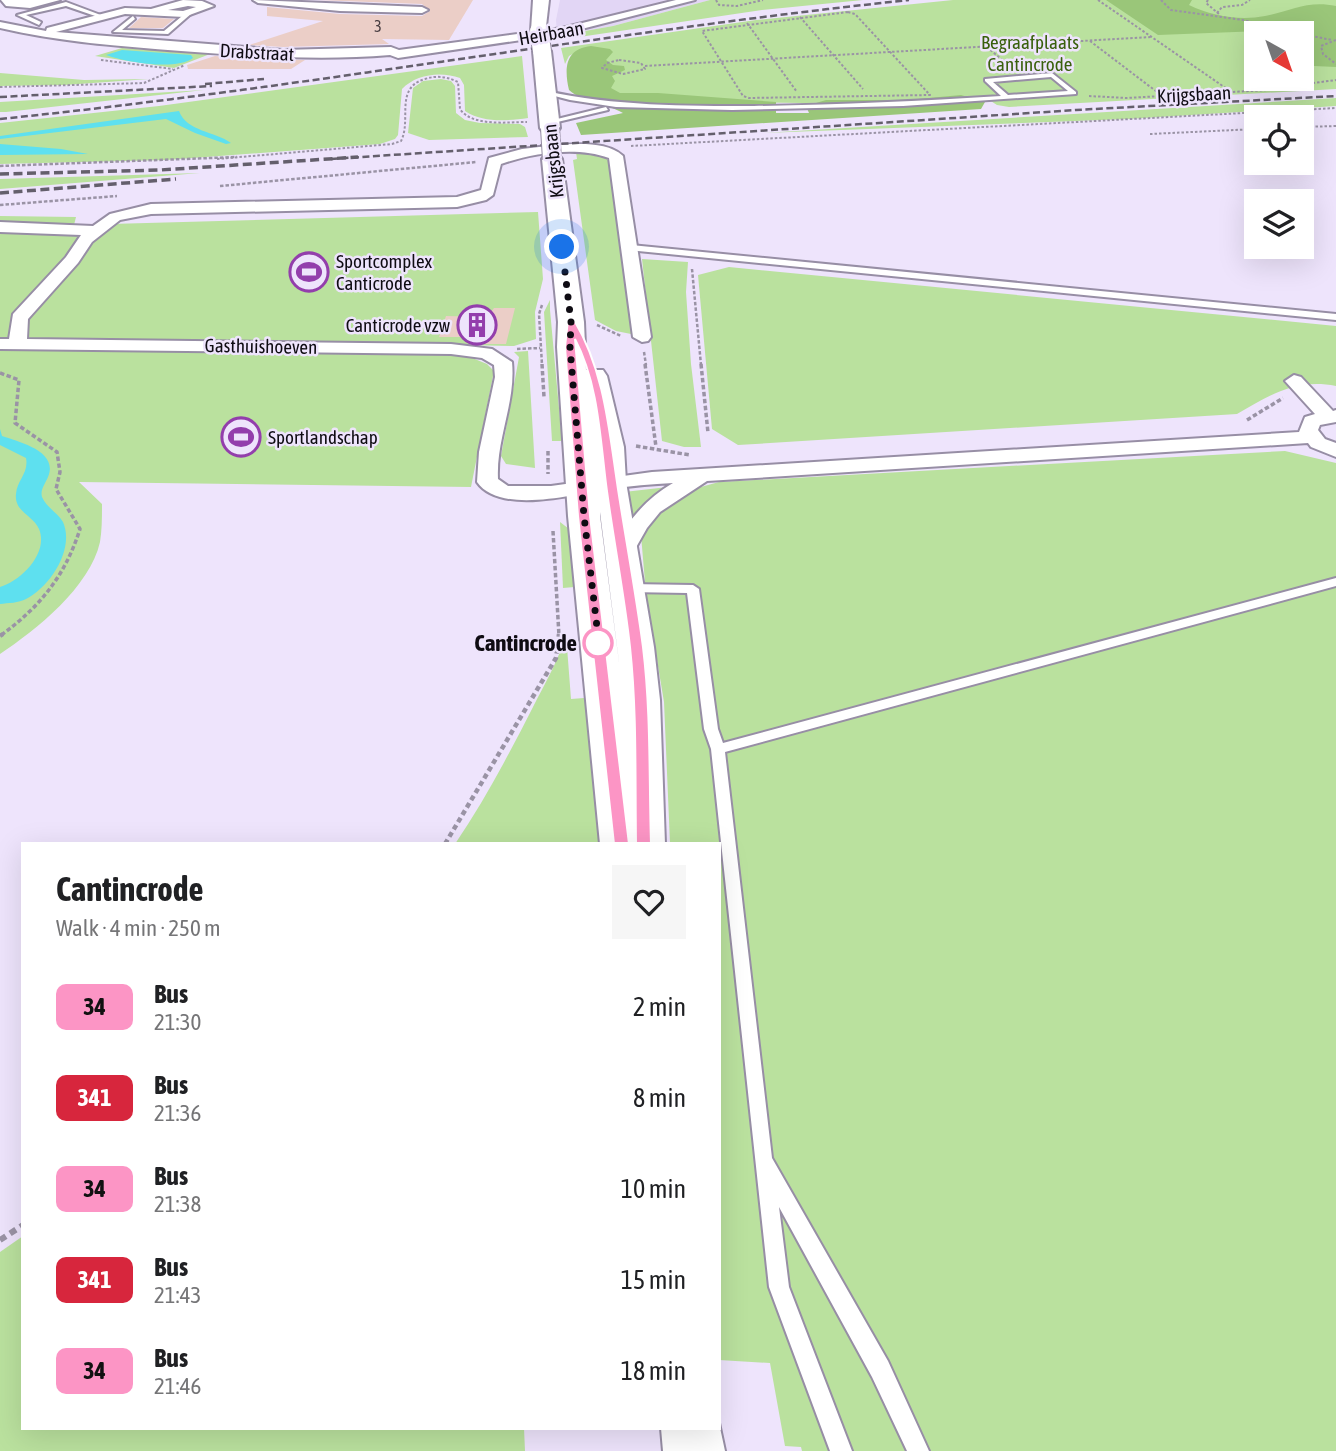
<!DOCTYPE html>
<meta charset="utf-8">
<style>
body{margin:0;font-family:"Asap Condensed",sans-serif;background:#f6f6f6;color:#202124;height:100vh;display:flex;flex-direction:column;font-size:26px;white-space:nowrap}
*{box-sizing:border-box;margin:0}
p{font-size:23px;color:#757577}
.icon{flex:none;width:38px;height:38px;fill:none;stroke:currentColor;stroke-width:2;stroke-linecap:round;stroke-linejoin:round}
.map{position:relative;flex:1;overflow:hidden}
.sheet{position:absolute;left:21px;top:842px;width:700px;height:588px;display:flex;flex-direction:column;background:#fff;border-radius:0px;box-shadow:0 7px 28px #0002}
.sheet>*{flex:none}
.badge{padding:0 14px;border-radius:10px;font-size:24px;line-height:46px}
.needle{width:46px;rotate:140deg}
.tools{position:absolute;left:1244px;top:21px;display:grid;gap:14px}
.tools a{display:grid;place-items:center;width:70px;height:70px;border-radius:0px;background:#fff;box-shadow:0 7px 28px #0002;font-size:35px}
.you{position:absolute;width:35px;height:35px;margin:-18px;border:5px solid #fff;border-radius:50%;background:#1a73e8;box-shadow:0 0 0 10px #1a73e833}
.map>.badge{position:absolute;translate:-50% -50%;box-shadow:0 0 0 4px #fff}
.round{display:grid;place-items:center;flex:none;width:74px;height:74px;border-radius:0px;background:#f6f6f6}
.headline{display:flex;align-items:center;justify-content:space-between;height:119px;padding:0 35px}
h1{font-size:33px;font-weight:700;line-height:52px}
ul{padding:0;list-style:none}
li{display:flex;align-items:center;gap:21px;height:91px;padding:0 35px}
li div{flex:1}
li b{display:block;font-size:26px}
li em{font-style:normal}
li .badge{min-width:77px;font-weight:700;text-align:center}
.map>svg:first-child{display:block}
</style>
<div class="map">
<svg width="1336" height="1451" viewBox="0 0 1336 1451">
<rect width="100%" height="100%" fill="#eee4fc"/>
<polygon fill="#e2d6f5" points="560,0 710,0 613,26 557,36 556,20"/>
<g fill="#bae19e" fill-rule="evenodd">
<polygon points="710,0 863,0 762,10 559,40 557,36 613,26"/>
<path d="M 953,0 L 1336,0 L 1336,89 L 1009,107 L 997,105 L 983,96 C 860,106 737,104 614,97 L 578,51 L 569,56 L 565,64 L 561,48 L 756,20 ZM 1256,33 L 1302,33 L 1302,79 L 1256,79 Z"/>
<polygon points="122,48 210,54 174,68 95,56"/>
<path d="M 522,56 L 528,118 C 507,121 483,123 465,111 L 464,85 L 460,78 C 441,71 416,74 402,89 L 398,135 L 395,139 L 380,144 L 166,160 L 0,164 L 0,123 L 159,106 Z"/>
<polygon points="0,73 84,80 149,79 65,85 0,86"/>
<polygon points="441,79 451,81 455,86 456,113 465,120 480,123 520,124 525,127 528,137 429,140 408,133 413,88 423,81"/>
<polygon points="204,90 6,112 0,112 0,102"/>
<polygon points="1336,98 1336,106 1128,119 763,133"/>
<polygon points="586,151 606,157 608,160 621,225 631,304 631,334 616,331 595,320 573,160 577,159 576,152"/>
<polygon points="200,173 0,189 0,179"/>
<path d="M 538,212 L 543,279 L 535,312 L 536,339 L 514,346 L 464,345 L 460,353 L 487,364 L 494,371 L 471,487 L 79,482 L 102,504 C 102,517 102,530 100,542 C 90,587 36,630 0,654 L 0,216 L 76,217 L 74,225 Z"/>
<polygon points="642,259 688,262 686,292 691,364 701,447 684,447 662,441"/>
<path d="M 729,267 L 1336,326 L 1336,386 C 1296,378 1270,395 1237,414 L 738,445 L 712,429 L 698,275 Z"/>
<polygon points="550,300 550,310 562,441 552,441 544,312"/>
<polygon points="528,351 535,468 506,464 501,456 519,357 514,352"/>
<polygon points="1285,451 1336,463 1336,1451 802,1451 801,1447 785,1446 770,1363 719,1360 719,844 670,843 664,702 646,594 641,535 660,507 697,488 719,482"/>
<path d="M 668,487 C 652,496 637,507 628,523 L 624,492 Z"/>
<polygon points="560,522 573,532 586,586 563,588"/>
<path d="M 566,634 L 571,699 L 597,697 L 606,843 L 455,844 C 485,800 509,754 533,707 C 545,683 559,660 566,634 Z"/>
<polygon points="23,1236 23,1428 524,1428 525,1451 0,1451 0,1252"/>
</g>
<g fill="#9ac679">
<path d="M 1106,0 L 1192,0 L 1189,5 C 1212,16 1240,21 1265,16 C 1292,11 1307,0 1336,6 L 1336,67 L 1314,66 L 1302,58 L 1302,33 L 1265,33 L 1261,31 L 1158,35 Z"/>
<path d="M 591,46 L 610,49 L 613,52 L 606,60 L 613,65 L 624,66 L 625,70 L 612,76 L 615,81 L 611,88 L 620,93 L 658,93 L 776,102 L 776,113 L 809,113 L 806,106 L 826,100 L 907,100 L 961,95 L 985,102 L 981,109 L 581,135 L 576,123 L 623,113 C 606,103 583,103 569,90 C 564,68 565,49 591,46 Z"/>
</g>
<g fill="#5ee0ef">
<path d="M 122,50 L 191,55 L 193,58 C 176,71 125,62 106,55 Z"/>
<path d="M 179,111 C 187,132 215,131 231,143 L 226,144 L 195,133 L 166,119 L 0,139 L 0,136 Z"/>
<polygon points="0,144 61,149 88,154 0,155"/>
<path d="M 0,429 L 2,436 C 19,442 59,451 48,477 C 45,484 40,490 42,497 C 46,507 58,513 63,522 C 75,549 50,587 26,599 C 19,603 8,603 0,604 L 0,587 C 21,581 49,553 39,529 C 33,515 14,512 16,494 C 17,480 29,473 26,458 L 0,445 Z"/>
</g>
<g fill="#ebcec7">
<polygon points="316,0 473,0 449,40 382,39 389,44 283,47 249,45 323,21 267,16 267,7 340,14 422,16 430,11 422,4"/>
<polygon points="141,17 174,19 163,28 129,28"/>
<polygon points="215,56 259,59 305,60 291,69 188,69 187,65"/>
<polygon points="494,308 515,308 506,344 482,344 484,337 439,337 446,316 485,317 486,312 491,312"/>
</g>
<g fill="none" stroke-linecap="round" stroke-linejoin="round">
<g stroke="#978ea5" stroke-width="4">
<g id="lane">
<polygon points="66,2 106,17 101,18 66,6 26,15 41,22 39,25 17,15"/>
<polygon points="187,12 192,13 168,34 113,32 133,16 135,19 122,30 164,31"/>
<path d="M 1052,73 L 1076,92 L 1076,94 L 903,106 L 732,110 L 616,107 L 570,100 L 543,93 L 546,91 C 615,106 684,106 754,106 C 836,105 919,101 1001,96 L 985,81 L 985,79 ZM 1051,77 L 1068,91 L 1008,95 L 993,82 Z"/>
<polygon points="606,107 608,110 549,124 545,122"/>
<polygon points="631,245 1336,314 1336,320 628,250 627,248"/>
<polygon points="1336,578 1336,586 725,752 772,1158 888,1361 929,1451 907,1451 872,1377 779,1207 789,1287 852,1451 830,1451 769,1287 711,749 704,729 687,593 628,592 622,588 628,584 693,585 699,589 718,729 723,743"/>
</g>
</g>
<g stroke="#978ea5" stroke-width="4">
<g id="street">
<polygon points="1,0 60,0 30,8 6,6"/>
<path d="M 183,0 L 202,1 L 214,6 L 184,17 L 125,14 L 56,32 L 283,50 L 391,47 L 399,50 L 562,28 L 676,0 L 695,0 L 562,34 L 398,58 L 390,55 C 320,61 250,56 181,51 C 120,46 59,42 0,28 L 0,22 L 46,31 L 47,28 L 125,8 L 151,9 ZM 188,6 L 196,7 L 183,11 L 168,10 Z"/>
<polygon points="253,0 422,7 428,10 422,13 340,11 258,3"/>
<path d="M 556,145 C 576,144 607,141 623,156 L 651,337 L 648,341 L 642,342 L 633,337 L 609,158 C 576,146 533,153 501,164 L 493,195 L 486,200 L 457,207 L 151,214 L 120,220 L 92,242 L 78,263 L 28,319 L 27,339 L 451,344 L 492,349 L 512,362 C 516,402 496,439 498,479 L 508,486 L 551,486 L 652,472 L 1299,432 L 1305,417 L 1315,414 L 1285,381 L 1294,375 L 1301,377 L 1333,411 L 1336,410 L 1336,422 L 1320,425 L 1318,430 L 1325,439 L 1336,443 L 1336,457 L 1311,447 L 1308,443 L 707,481 L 660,512 L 647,528 L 630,558 L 614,558 L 611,553 C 626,523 644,500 673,483 C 652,484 630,486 608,489 C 575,494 500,515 477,482 L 479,452 L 495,377 L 494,365 L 482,358 L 451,354 L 0,349 L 0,339 L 9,339 L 13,314 L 66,257 L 81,235 L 0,232 L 0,222 L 93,226 L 110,214 L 151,204 L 457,197 L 481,190 L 489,158 L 522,149 Z"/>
</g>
</g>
<g stroke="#978ea5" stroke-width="4">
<g id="primary">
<polygon points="533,0 549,0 545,35 533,35 531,31"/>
<polygon points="542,46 551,51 560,128 557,132 543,132 540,128 533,51"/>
<path d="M 552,153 L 559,155 L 562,159 L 584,322 L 586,370 L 603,370 L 607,376 L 624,447 L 626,482 L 654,647 L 660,700 L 665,844 L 600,844 L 568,516 L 557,347 L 558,322 L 542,159 L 545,155 ZM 600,512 L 620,670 L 600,516 Z"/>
<polygon points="719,1423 725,1451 663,1451 661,1428 719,1428"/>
</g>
</g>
<g stroke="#9a93a5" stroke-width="2" stroke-dasharray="2.5 2" stroke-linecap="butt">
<polyline points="716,0 719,5 737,6 763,0"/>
<polyline points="1098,0 1230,91"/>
<polyline points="1161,0 1171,10 1243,20 1300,33"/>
<polyline points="1208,0 1206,3 1219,14"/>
<polygon points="848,12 855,14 930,95 749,98 743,96 702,31"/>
<polyline points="1217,13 1222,7 1242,5 1250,0"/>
<polyline points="800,17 863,89"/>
<polyline points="747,23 797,92"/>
<polyline points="1302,34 1332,40"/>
<polyline points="1336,40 1321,46 1323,54 1336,64"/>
<polyline points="1090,41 1161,95"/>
<polyline points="987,47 1007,64"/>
<polyline points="101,60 173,69"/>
<polygon points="619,60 641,63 645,69 623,74 602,68 607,63"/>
<polyline points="645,66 1151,37"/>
<polyline points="0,87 144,83 185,65"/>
<polyline points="1089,96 1126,98 1302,88 1313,83 1336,80"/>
<polyline points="1302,127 1336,126"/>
<polyline points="1150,134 1256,129"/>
<polyline points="631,146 1336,108"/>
<path d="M 217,159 L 392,144 L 401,141 C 412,120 394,88 425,79 C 437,75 448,77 458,82 L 460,109 C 472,127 508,122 527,122"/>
</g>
<g stroke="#9a93a5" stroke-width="2.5" stroke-dasharray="3.5 2" stroke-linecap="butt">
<polyline points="0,166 237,157"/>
<polyline points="220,186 476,162"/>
<polyline points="0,205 117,196"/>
<polyline points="692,269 701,365"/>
<polyline points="542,305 539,314 542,365"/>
<polyline points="597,325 621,336"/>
<polyline points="517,349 540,348"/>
<polyline points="644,352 646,365"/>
</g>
<g stroke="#9a93a5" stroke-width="3.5" stroke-dasharray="4.5 2.5" stroke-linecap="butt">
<polyline points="542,364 544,397"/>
<polyline points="645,364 656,447"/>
<polyline points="701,364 708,433"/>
<path d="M 0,373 L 19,380 L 15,423 L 57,452 L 60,472 L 56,489 L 80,529 C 65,576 40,607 0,636"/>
<polyline points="1247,420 1283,398"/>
<polyline points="636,446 690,455"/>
<polyline points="548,451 548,474"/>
<polyline points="553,531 559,636"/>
</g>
<g stroke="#9a93a5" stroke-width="4.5" stroke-dasharray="5 3.5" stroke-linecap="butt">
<polyline points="0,636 3,634"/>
<polyline points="445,844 556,658 559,634"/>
</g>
<polyline stroke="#9a93a5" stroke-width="6" stroke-dasharray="7 5" stroke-linecap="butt" points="0,1240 23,1225"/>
<use href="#lane" fill="#fff" fill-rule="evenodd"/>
<use href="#street" fill="#fff" fill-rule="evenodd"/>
<use href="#primary" fill="#fff" fill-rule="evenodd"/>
<g stroke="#645f6c" stroke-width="2.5" stroke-dasharray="7 3.5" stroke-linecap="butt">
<polyline points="205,84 264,79"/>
<polyline points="0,97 212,86"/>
<path d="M 0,119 C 304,88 605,32 909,0"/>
<polyline points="331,159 1076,110 1336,96"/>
</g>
<g stroke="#645f6c" stroke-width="3.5" stroke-dasharray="9 4.5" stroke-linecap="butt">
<polyline points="0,174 160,170 358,157"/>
<polyline points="0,193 176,179"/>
</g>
<g stroke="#978ea5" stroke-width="20" stroke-linecap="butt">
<g id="primary-bridge">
<polyline points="539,31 542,51"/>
<polyline points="550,128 552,159"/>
</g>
</g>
<use href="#primary-bridge" stroke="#fff" stroke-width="18"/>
</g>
<path fill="#fc95c5" stroke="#fff" stroke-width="2" d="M 568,320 L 574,320 C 605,372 609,431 618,489 C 626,541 636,594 643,647 C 651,712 649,778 651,844 L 644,849 L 636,844 C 635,778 637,712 630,647 C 624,592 613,538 606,484 C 600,436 598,383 575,339 L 590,516 L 629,844 L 621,849 L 614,844 L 578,516 L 565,347 Z"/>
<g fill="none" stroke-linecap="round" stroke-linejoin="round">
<polyline stroke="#0f0c13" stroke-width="7" stroke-dasharray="0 12.6" points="562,247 571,322 570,347 584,516 600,653 598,643"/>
</g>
<defs>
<g id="stadium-ring" transform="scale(2.0125)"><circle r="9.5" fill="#eee4fc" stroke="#933eac" stroke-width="1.5"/><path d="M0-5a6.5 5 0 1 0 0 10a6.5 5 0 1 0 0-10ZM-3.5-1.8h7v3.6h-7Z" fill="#933eac"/></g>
<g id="building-ring" transform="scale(2.0125)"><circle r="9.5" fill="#eee4fc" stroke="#933eac" stroke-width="1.5"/><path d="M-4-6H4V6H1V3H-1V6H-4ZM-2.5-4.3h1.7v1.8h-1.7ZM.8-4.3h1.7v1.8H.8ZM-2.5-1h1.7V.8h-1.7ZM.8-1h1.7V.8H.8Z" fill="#933eac"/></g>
</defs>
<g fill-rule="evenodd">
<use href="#stadium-ring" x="309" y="272"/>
<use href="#building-ring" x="477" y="325"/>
<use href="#stadium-ring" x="241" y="437"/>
</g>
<circle fill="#fff" stroke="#fc95c5" stroke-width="3.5" cx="598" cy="643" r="14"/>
<g text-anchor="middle" stroke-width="5" stroke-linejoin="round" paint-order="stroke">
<g font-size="16" fill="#463c40">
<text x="378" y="32">3</text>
</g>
<g font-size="19" fill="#0f0c13" stroke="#eee4fc">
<text transform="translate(551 33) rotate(-10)" y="7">Heirbaan</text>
<text transform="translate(257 52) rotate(3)" y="7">Drabstraat</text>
<text transform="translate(1194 94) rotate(-3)" y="7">Krijgsbaan</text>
<text transform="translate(553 161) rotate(-96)" y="7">Krijgsbaan</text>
<text transform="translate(261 346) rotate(1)" y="7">Gasthuishoeven</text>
</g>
<g font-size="19" fill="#39600d" stroke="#eee4fc">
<text x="1030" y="49">Begraafplaats<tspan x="1030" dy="22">Cantincrode</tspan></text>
</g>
<g font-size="19" fill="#0f0c13" stroke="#eee4fc" text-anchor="start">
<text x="336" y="268">Sportcomplex<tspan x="336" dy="22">Canticrode</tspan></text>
<text x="450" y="332" text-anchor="end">Canticrode vzw</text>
<text x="268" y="444">Sportlandschap</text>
</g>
<g font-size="23" font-weight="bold" fill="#0f0c13" stroke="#eee4fc" text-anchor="end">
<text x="577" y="651">Cantincrode</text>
</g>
</g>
</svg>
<div class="tools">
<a><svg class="needle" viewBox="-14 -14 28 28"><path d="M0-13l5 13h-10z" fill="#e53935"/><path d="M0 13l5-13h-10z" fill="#757577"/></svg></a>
<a><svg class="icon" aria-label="locate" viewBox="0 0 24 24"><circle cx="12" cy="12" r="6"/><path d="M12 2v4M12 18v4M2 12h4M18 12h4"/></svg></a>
<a><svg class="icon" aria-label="layers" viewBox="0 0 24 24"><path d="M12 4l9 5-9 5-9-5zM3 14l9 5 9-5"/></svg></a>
</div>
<div class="you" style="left:562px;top:247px"></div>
<section class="sheet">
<div class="headline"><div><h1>Cantincrode</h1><p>Walk · 4 min · 250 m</p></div><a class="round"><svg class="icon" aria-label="heart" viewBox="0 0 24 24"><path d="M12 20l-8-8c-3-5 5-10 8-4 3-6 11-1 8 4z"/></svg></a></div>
<ul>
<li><span class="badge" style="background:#fc95c5;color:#111">34</span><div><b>Bus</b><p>21:30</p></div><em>2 min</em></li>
<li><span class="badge" style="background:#d7263d;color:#fff">341</span><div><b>Bus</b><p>21:36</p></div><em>8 min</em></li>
<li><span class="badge" style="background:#fc95c5;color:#111">34</span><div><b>Bus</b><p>21:38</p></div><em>10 min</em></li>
<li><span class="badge" style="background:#d7263d;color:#fff">341</span><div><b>Bus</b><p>21:43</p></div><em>15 min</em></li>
<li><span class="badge" style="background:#fc95c5;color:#111">34</span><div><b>Bus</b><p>21:46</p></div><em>18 min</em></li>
</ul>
</section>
</div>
